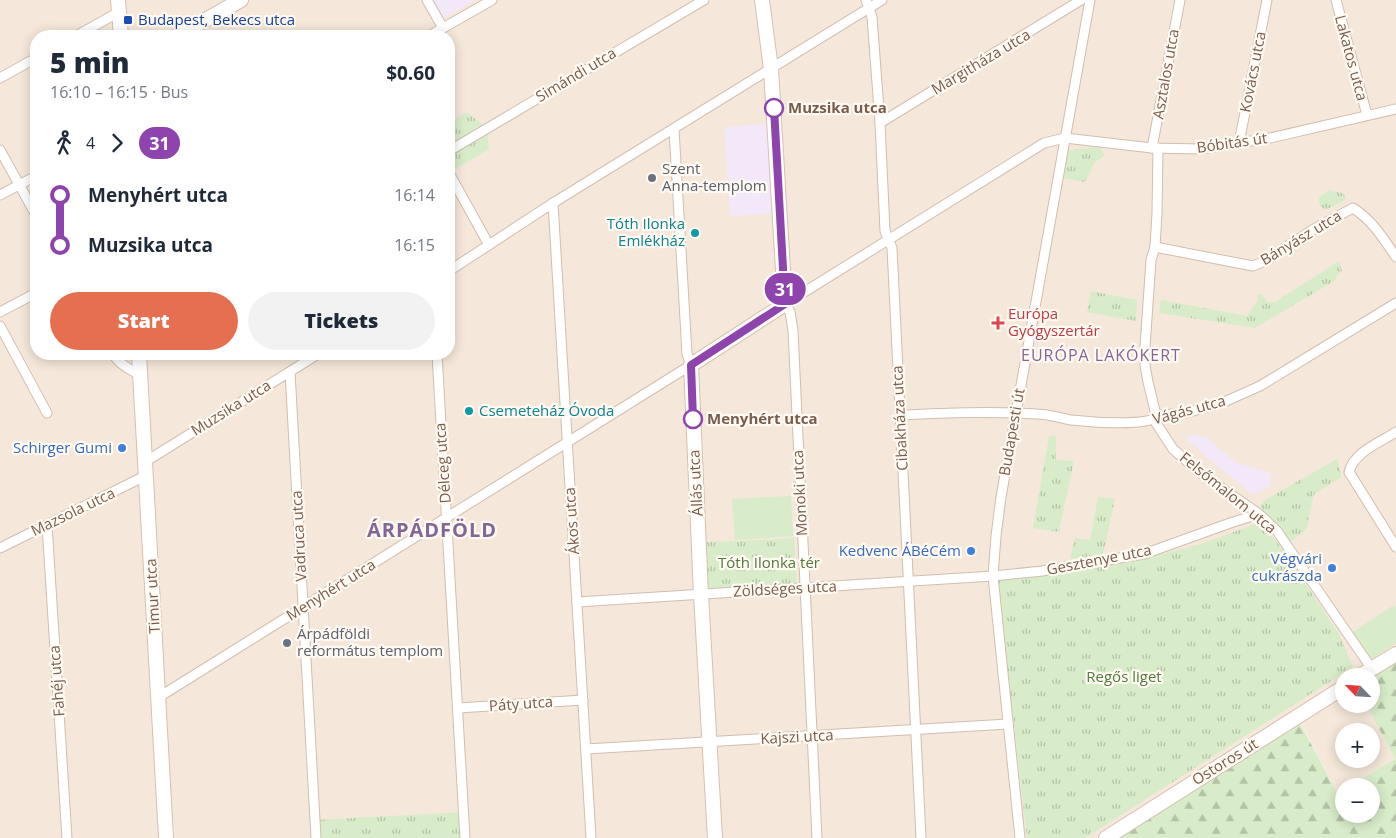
<!DOCTYPE html>
<meta charset="utf-8">
<style>
body{margin:0;font-family:"Open Sans",sans-serif;background:#f2f2f3;color:#1f2937;height:100vh;display:flex;flex-direction:column;font-size:19px;white-space:nowrap}
*{box-sizing:border-box;margin:0}
p{font-size:16px;color:#747a83}
.icon{flex:none;width:28px;height:28px;fill:none;stroke:currentColor;stroke-width:2;stroke-linecap:round;stroke-linejoin:round}
.map{position:relative;flex:1;overflow:hidden}
.drawer{position:absolute;left:30px;top:30px;width:425px;height:330px;display:flex;flex-direction:column;background:#fff;border-radius:20px;box-shadow:0 2px 12px #0003}
.drawer>*{flex:none}
.badge{padding:0 10px;border-radius:16px;font-size:18px;line-height:32px}
.needle{width:32px;rotate:295deg}
.fabs{position:absolute;left:1335px;top:668px;display:grid;gap:10px}
.fabs a{display:grid;place-items:center;width:45px;height:45px;border-radius:50%;background:#fff;box-shadow:0 2px 12px #0003;font-size:25px}
.map>.badge{position:absolute;translate:-50% -50%;box-shadow:0 0 0 2px #fff}
.legs{display:flex;align-items:center;gap:8px;height:55px;padding:0 20px;font-size:16px}
.legs p{margin-inline-start:auto}
.headline{display:flex;align-items:center;justify-content:space-between;height:85px;padding:0 20px}
h1{font-size:28px;font-weight:800;line-height:38px}
.cta{display:flex;gap:10px;margin-top:auto;padding:10px 20px}
.cta a{flex:1;height:58px;border-radius:30px;background:#e76f51;color:#fff;font-size:20px;font-weight:800;line-height:58px;text-align:center}
.cta a+a{background:#f2f2f3;color:#1f2937}
ul{padding:0 20px;list-style:none}
li{display:flex;align-items:center;gap:18px;height:50px;font-size:19px}
li i{display:grid;place-items:center;width:8px;height:100%;margin:0 6px;background:currentColor}
li i::after{content:'';width:12px;height:12px;margin:-6px;border:4px solid;border-radius:50%;background:#fff}
li p{margin-inline-start:auto}
li:first-child i{background:linear-gradient(#0000 50%,currentColor 0)}
li:last-child i{background:linear-gradient(currentColor 50%,#0000 0)}
.map>svg:first-child{display:block}
</style>
<div class="map">
<svg width="1396" height="838" viewBox="0 0 1396 838">
<defs>
<pattern id="forest-firs" width="22" height="20" patternUnits="userSpaceOnUse" patternTransform="scale(1.25)"><rect width="22" height="20" fill="#d8ecc9"/><path d="M5 1l3.5 6h-7zM16 11l3.5 6h-7z" fill="#b4c2a5"/></pattern>
<pattern id="park-tufts" width="24" height="20" patternUnits="userSpaceOnUse" patternTransform="scale(1.25)"><rect width="24" height="20" fill="#d8ecc9"/><path d="M3 7l-1-3M5 7V3M7 7l1-3M15 17l-1-3M17 17v-4M19 17l1-3" fill="none" stroke="#b4c2a5"/></pattern>
</defs>
<rect width="100%" height="100%" fill="#fdf6ec"/>
<path fill="#f5e8da" fill-rule="evenodd" d="M 0,0 L 1396,0 L 1396,658 L 1368,676 L 1344,676 L 1344,704 L 1366,704 L 1395,759 L 1349,786 L 1344,786 L 1344,789 L 1337,793 L 1299,719 L 1111,838 L 0,838 ZM 36,36 L 449,36 L 449,354 L 36,354 ZM 1344,731 L 1371,731 L 1371,759 L 1344,759 Z"/>
<g fill="#f3e8fa">
<polygon points="431,0 476,0 442,19"/>
<polygon points="769,124 775,213 730,216 724,127"/>
<polygon points="1195,434 1196,436 1201,436 1207,438 1235,462 1271,473 1271,486 1252,494 1202,453 1185,437"/>
</g>
<g fill="#d8ecc9">
<polygon points="791,496 793,536 735,540 732,499"/>
<polygon points="1394,605 1396,608 1396,643 1369,661 1351,633"/>
</g>
<polygon fill="url(#forest-firs)" points="1396,658 1396,838 1111,838 1298,719 1337,793 1344,789 1344,814 1371,814 1371,786 1349,786 1395,759 1366,704 1371,704 1371,676"/>
<g fill="url(#park-tufts)">
<polygon points="467,112 487,128 489,149 449,173 449,123"/>
<polygon points="1099,147 1105,155 1095,162 1085,182 1062,178 1067,151 1077,149"/>
<path d="M 1329,190 L 1342,193 L 1345,196 L 1345,200 C 1334,205 1321,218 1318,198 Z"/>
<polygon points="1339,261 1342,271 1337,275 1336,280 1255,328 1159,313 1161,300 1247,316 1258,300 1257,294 1261,294 1267,302 1275,302"/>
<polygon points="1091,291 1137,300 1136,321 1087,312"/>
<polygon points="1049,436 1056,436 1056,460 1074,461 1059,532 1033,528"/>
<polygon points="1337,459 1342,477 1314,494 1306,530 1289,543 1260,507 1263,501"/>
<polygon points="1098,497 1115,499 1103,554 1070,559 1075,538 1090,540"/>
<polygon points="1261,522 1283,550 1339,634 1353,667 1085,838 1027,838 997,578 1145,558 1198,545"/>
<polygon points="794,538 797,584 706,589 706,542 744,541"/>
<polygon points="464,812 465,838 316,838 315,820"/>
</g>
<g fill="none" stroke-linecap="round" stroke-linejoin="round">
<g stroke="#d1beb0" stroke-width="11">
<g id="street">
<polyline points="427,0 443,28"/>
<polyline points="866,0 872,17 880,123 885,231 892,248 921,838"/>
<polyline points="1336,0 1367,115"/>
<polyline points="76,36 119,12"/>
<polyline points="429,36 492,0"/>
<polyline points="0,78 36,58"/>
<polyline points="880,123 1081,0"/>
<polyline points="1239,143 1267,0"/>
<polyline points="1152,148 1180,0"/>
<polyline points="1158,148 1157,213 1155,247 1151,260 1145,347 1145,365 1148,382 1157,419 1156,423 1173,449 1203,475 1259,514 1277,531 1372,669"/>
<polyline points="0,150 36,215"/>
<polyline points="449,151 704,0"/>
<polyline points="449,173 489,245"/>
<polyline points="0,195 36,176"/>
<polyline points="553,203 591,838"/>
<path d="M 1155,247 L 1253,266 L 1265,261 L 1312,230 L 1353,208 C 1372,220 1383,238 1396,257"/>
<polyline points="449,271 553,203 882,0"/>
<polyline points="0,312 36,293"/>
<polyline points="0,326 47,413"/>
<path d="M 113,354 C 119,364 130,370 140,375"/>
<polyline points="437,354 465,838"/>
<polyline points="290,372 316,838"/>
<path d="M 900,415 C 946,413 992,411 1037,414 C 1049,414 1060,418 1071,420 C 1089,422 1150,427 1161,415 L 1186,413 L 1224,402 L 1260,386 L 1396,303"/>
<path d="M 1396,432 C 1379,443 1354,452 1349,472 L 1396,547"/>
<polyline points="145,462 318,354"/>
<polyline points="47,525 67,838"/>
<polyline points="0,548 145,476"/>
<polyline points="577,602 993,576 1042,571 1144,554 1233,522 1259,514"/>
<polyline points="159,697 691,365 687,354 674,129"/>
<polyline points="458,708 583,700"/>
<polyline points="586,749 1008,724"/>
<polyline points="817,838 793,331 790,312 785,304 1044,143 1065,138 1152,148 1201,149 1270,138 1396,109"/>
<polyline points="1020,838 993,576 996,536 1001,497 1090,0"/>
</g>
</g>
<g stroke="#d6c0b0" stroke-width="16">
<g id="secondary">
<polyline points="118,0 121,36"/>
<polyline points="177,36 241,0"/>
<polyline points="139,354 166,838"/>
<polyline points="1360,676 1396,654"/>
<polyline points="715,838 701,595 691,365 785,304 771,69 762,0"/>
<polyline points="1106,838 1344,687"/>
</g>
</g>
<use href="#street" stroke="#fff" stroke-width="9"/>
<use href="#secondary" stroke="#fff" stroke-width="14"/>
</g>
<g fill="none" stroke-linecap="round" stroke-linejoin="round">
<g stroke="#fff" stroke-width="11">
<polyline id="line-1" points="693,419 691,365 785,304 774,108"/>
</g>
<use href="#line-1" stroke="#8e44ad" stroke-width="8"/>
</g>
<rect fill="#1a4fb4" stroke="#fffaf3" stroke-width="2" x="123" y="15" width="10" height="10" rx="2.5"/>
<g fill="#fff" stroke="#8e44ad" stroke-width="2.5">
<circle cx="774" cy="108" r="9"/>
<circle cx="693" cy="419" r="9"/>
</g>
<g fill="#6b7280" stroke="#fffaf3" stroke-width="2">
<circle cx="652" cy="178" r="5"/>
<circle cx="287" cy="643" r="5"/>
</g>
<g fill="#0f9aa8" stroke="#fffaf3" stroke-width="2">
<circle cx="695" cy="233" r="5"/>
<circle cx="469" cy="411" r="5"/>
</g>
<path fill="#e0444e" stroke="#fffaf3" stroke-width="2" d="M995.5 315.5h5v5h5v5h-5v5h-5v-5h-5v-5h5z"/>
<g fill="#3f7fe0" stroke="#fffaf3" stroke-width="2">
<circle cx="122" cy="448" r="5"/>
<circle cx="971" cy="551" r="5"/>
<circle cx="1332" cy="568" r="5"/>
</g>
<g text-anchor="middle" stroke-width="4.5" stroke-linejoin="round" paint-order="stroke">
<g font-size="15" fill="#164399" stroke="#fffaf3" text-anchor="start">
<text x="138" y="25">Budapest, Bekecs utca</text>
</g>
<g font-size="15" fill="#7a5c4d" stroke="#fffaf3">
<text transform="translate(1351 58) rotate(75)" y="5">Lakatos utca</text>
<text transform="translate(981 62) rotate(-31)" y="5">Margitháza utca</text>
<text transform="translate(1253 72) rotate(-79)" y="5">Kovács utca</text>
<text transform="translate(1166 74) rotate(-80)" y="5">Asztalos utca</text>
<text transform="translate(576 75) rotate(-31)" y="5">Simándi utca</text>
<text transform="translate(1232 143) rotate(-8)" y="5">Bóbitás út</text>
<text transform="translate(1301 238) rotate(-31)" y="5">Bányász utca</text>
<text transform="translate(231 408) rotate(-32)" y="5">Muzsika utca</text>
<text transform="translate(1189 410) rotate(-15)" y="5">Vágás utca</text>
<text transform="translate(900 418) rotate(-93)" y="5">Cibakháza utca</text>
<text transform="translate(1012 432) rotate(-80)" y="5">Budapesti út</text>
<text transform="translate(443 463) rotate(-94)" y="5">Délceg utca</text>
<text transform="translate(696 483) rotate(-93)" y="5">Állás utca</text>
<text transform="translate(800 493) rotate(-93)" y="5">Monoki utca</text>
<text transform="translate(1228 493) rotate(39)" y="5">Felsőmalom utca</text>
<text transform="translate(73 512) rotate(-26)" y="5">Mazsola utca</text>
<text transform="translate(572 521) rotate(-94)" y="5">Ákos utca</text>
<text transform="translate(299 536) rotate(-93)" y="5">Vadruca utca</text>
<text transform="translate(1099 560) rotate(-11)" y="5">Gesztenye utca</text>
<text transform="translate(785 589) rotate(-3)" y="5">Zöldséges utca</text>
<text transform="translate(331 590) rotate(-32)" y="5">Menyhért utca</text>
<text transform="translate(153 596) rotate(-93)" y="5">Timur utca</text>
<text transform="translate(57 681) rotate(-94)" y="5">Fahéj utca</text>
<text transform="translate(521 704) rotate(-4)" y="5">Páty utca</text>
<text transform="translate(797 737) rotate(-3)" y="5">Kajszi utca</text>
<text transform="translate(1225 762) rotate(-32)" y="5">Ostoros út</text>
</g>
<g font-size="15" font-weight="bold" fill="#7a5c4d" stroke="#fffaf3" text-anchor="start">
<text x="788" y="113">Muzsika utca</text>
<text x="707" y="424">Menyhért utca</text>
</g>
<g font-size="15" fill="#5b616d" stroke="#fffaf3" text-anchor="start">
<text x="662" y="174">Szent<tspan x="662" dy="17">Anna-templom</tspan></text>
<text x="297" y="639">Árpádföldi<tspan x="297" dy="17">református templom</tspan></text>
</g>
<g font-size="15" fill="#0d838f" stroke="#fffaf3" text-anchor="end">
<text x="685" y="229">Tóth Ilonka<tspan x="685" dy="17">Emlékház</tspan></text>
<text x="479" y="416" text-anchor="start">Csemeteház Óvoda</text>
</g>
<g font-size="15" fill="#be3a42" stroke="#fffaf3" text-anchor="start">
<text x="1008" y="319">Európa<tspan x="1008" dy="17">Gyógyszertár</tspan></text>
</g>
<g font-size="15" fill="#366cbe" stroke="#fffaf3" text-anchor="end">
<text x="112" y="453">Schirger Gumi</text>
<text x="961" y="556">Kedvenc ÁBéCém</text>
<text x="1322" y="564">Végvári<tspan x="1322" dy="17">cukrászda</tspan></text>
</g>
<g font-size="15" fill="#537a41" stroke="#fffaf3">
<text x="769" y="568">Tóth Ilonka tér</text>
<text x="1124" y="682">Regős liget</text>
</g>
<g font-size="16" letter-spacing="1" fill="#846695" stroke="#fffaf3">
<text x="1101" y="361">EURÓPA LAKÓKERT</text>
</g>
<g font-size="20" font-weight="bold" letter-spacing="1" fill="#846695" stroke="#fffaf3">
<text x="432" y="537">ÁRPÁDFÖLD</text>
</g>
</g>
</svg>
<div class="fabs">
<a><svg class="needle" viewBox="-14 -14 28 28"><path d="M0-13l5 13h-10z" fill="#e53935"/><path d="M0 13l5-13h-10z" fill="#747a83"/></svg></a>
<a>+</a>
<a>−</a>
</div>
<b class="badge" style="left:785px;top:289px;background:#8e44ad;color:#fff">31</b>
<section class="drawer">
<div class="headline"><div><h1>5 min</h1><p>16:10 – 16:15 · Bus</p></div><b>$0.60</b></div>
<div class="legs"><svg class="icon" aria-label="walk" viewBox="0 0 24 24"><circle cx="13" cy="4" r="2"/><path d="M13 8l-2 6 4 7M11 14l-3 7M7 12l3-4h3l4 4"/></svg>4<svg class="icon" aria-label="forward" viewBox="0 0 24 24"><path d="M9 5l7 7-7 7"/></svg><b class="badge" style="background:#8e44ad;color:#fff">31</b></div>
<ul>
<li><i style="color:#8e44ad"></i><b>Menyhért utca</b><p>16:14</p></li>
<li><i style="color:#8e44ad"></i><b>Muzsika utca</b><p>16:15</p></li>
</ul>
<div class="cta"><a>Start</a><a>Tickets</a></div>
</section>
</div>
